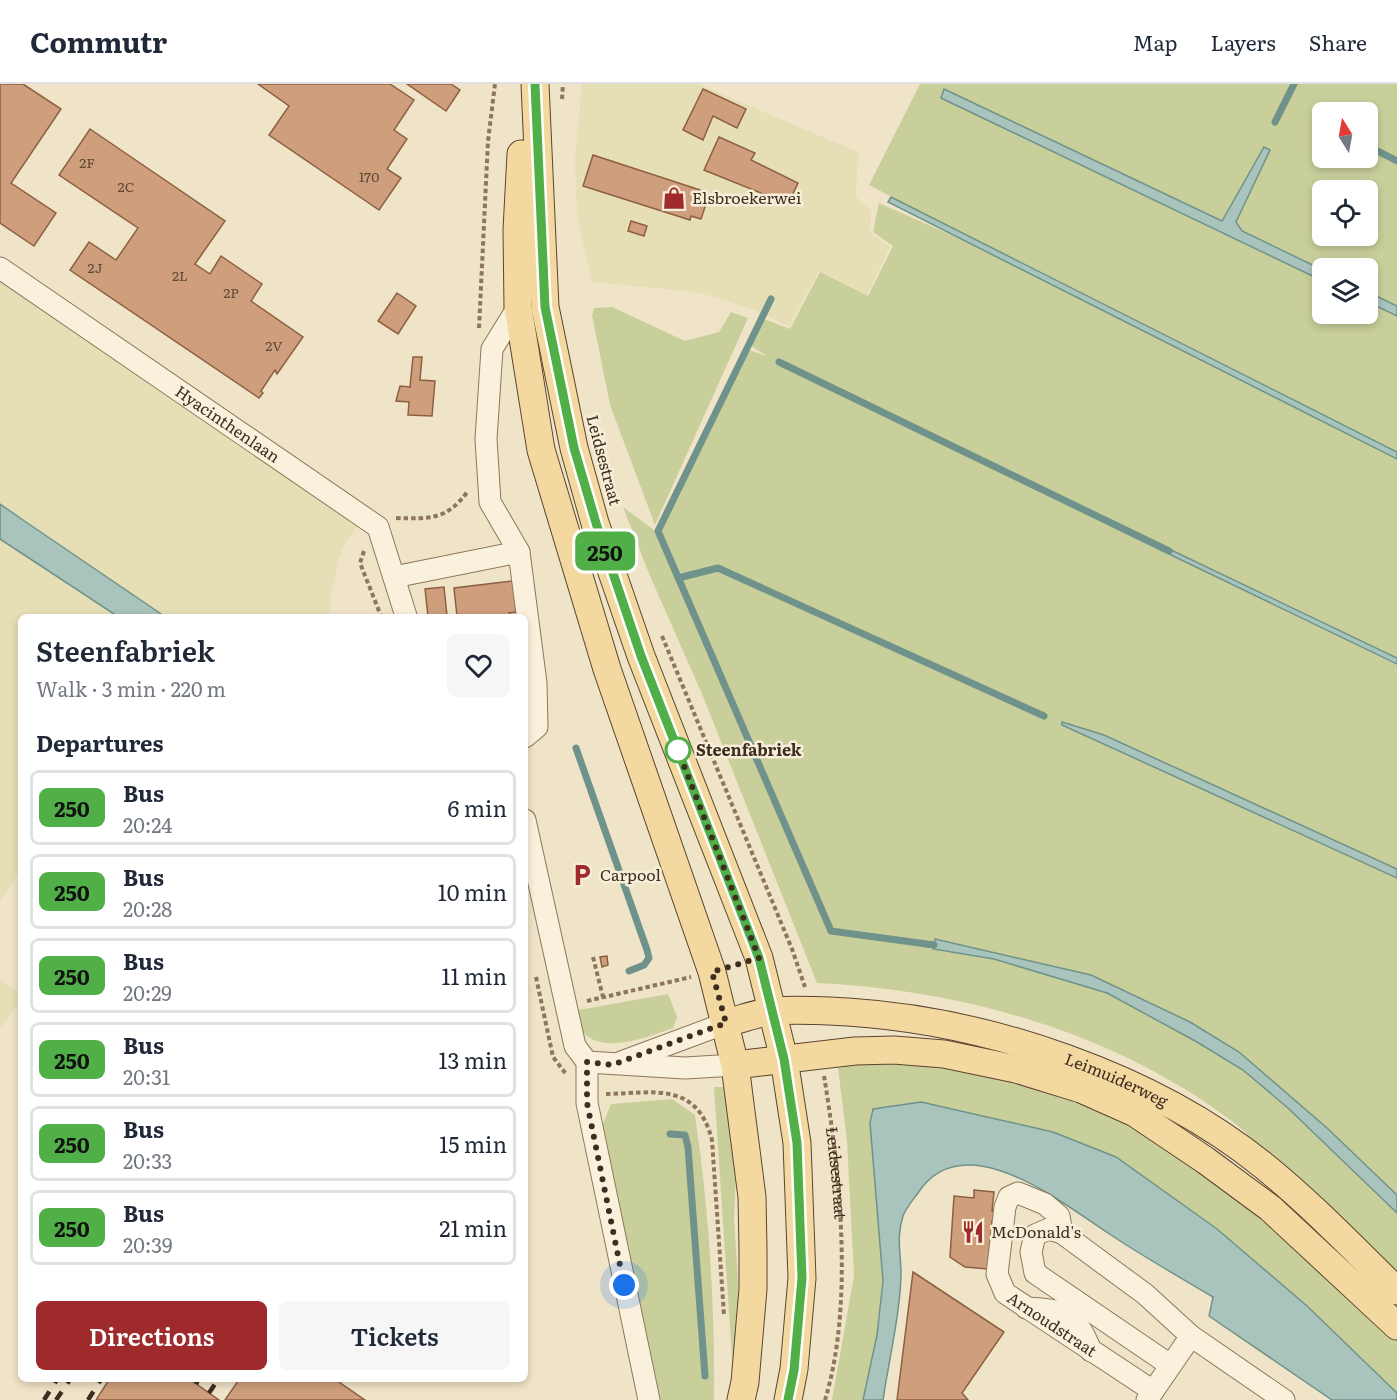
<!DOCTYPE html>
<meta charset="utf-8">
<style>
body{margin:0;font-family:Literata,serif;background:#f6f6f7;color:#1f2937;height:100vh;display:flex;flex-direction:column;font-size:22px;white-space:nowrap}
*{box-sizing:border-box;margin:0}
p{font-size:20px;color:#747a83}
.icon{flex:none;width:33px;height:33px;fill:none;stroke:currentColor;stroke-width:2;stroke-linecap:round;stroke-linejoin:round}
.map{position:relative;flex:1;overflow:hidden}
.panel{position:absolute;left:18px;top:530px;width:510px;height:768px;display:flex;flex-direction:column;background:#fff;border-radius:9px;box-shadow:0 3px 9px #0003}
.panel>*{flex:none}
.badge{padding:0 12px;border-radius:9px;font-size:21px;line-height:39px}
.needle{width:39px;rotate:349deg}
.fabs{position:absolute;left:1312px;top:18px;display:grid;gap:12px}
.fabs a{display:grid;place-items:center;width:66px;height:66px;border-radius:9px;background:#fff;box-shadow:0 3px 9px #0003;font-size:30px}
.you{position:absolute;width:30px;height:30px;margin:-15px;border:4px solid #fff;border-radius:50%;background:#1a73e8;box-shadow:0 0 0 9px #1a73e833}
.map>.badge{position:absolute;translate:-50% -50%;box-shadow:0 0 0 3px #fff}
h2{padding:0 18px;font-size:22px;line-height:54px}
.round{display:grid;place-items:center;flex:none;width:63px;height:63px;border-radius:9px;background:#f6f6f7}
.overview{display:flex;align-items:center;justify-content:space-between;height:102px;padding:0 18px}
h1{font-size:28px;font-weight:600;line-height:45px}
.cta{display:flex;gap:12px;margin-top:auto;padding:12px 18px}
.cta a{flex:1;height:69px;border-radius:9px;background:#9e2a2b;color:#fff;font-size:24px;font-weight:600;line-height:69px;text-align:center}
.cta a+a{background:#f6f6f7;color:#1f2937}
ul{padding:0;list-style:none}
li{display:flex;align-items:center;gap:18px;height:75px;margin:0 12px 9px;padding:0 6px;border:3px solid #e0e1e3;border-radius:9px}
li div{flex:1}
li b{display:block;font-size:22px}
li em{font-style:normal}
li .badge{min-width:66px;font-weight:700;text-align:center}
header{display:flex;align-items:center;gap:36px;box-sizing:border-box;height:84px;padding:0 30px;background:#fff;border-bottom:2px solid #e0e1e3}
header strong{font-size:28px}
nav{display:flex;gap:33px;margin-inline-start:auto;font-size:21px}
.map>svg:first-child{display:block}
</style>
<header>
<strong>Commutr</strong>
<nav><a>Map</a><a>Layers</a><a>Share</a></nav>
</header>
<div class="map">
<svg width="1397" height="1316" viewBox="0 0 1397 1316">
<rect width="100%" height="100%" fill="#f0e4c8"/>
<g fill="#e6deb5">
<polygon points="582,0 698,0 858,68 856,113 872,127 869,148 890,163 867,211 819,187 789,242 752,225 697,208 592,198 577,132 575,75"/>
<polygon points="0,192 361,438 346,457 339,474 331,511 330,532 164,532 0,420"/>
<polygon points="0,455 117,532 21,532 21,785 0,817"/>
<polygon points="0,895 21,910 21,917 0,944"/>
</g>
<g fill="#c9cf9b" fill-rule="evenodd">
<path d="M 920,0 L 1397,0 L 1397,1194 C 1359,1157 1321,1120 1282,1084 C 1266,1069 1250,1051 1233,1038 C 1114,948 963,906 817,899 L 702,610 L 650,492 L 623,423 L 654,446 L 675,486 L 660,447 L 749,266 L 767,272 L 748,260 L 764,235 L 790,245 L 820,188 L 868,212 L 893,162 L 873,148 L 879,119 L 1048,194 L 869,101 ZM 1323,28 L 1368,28 L 1368,74 L 1323,74 ZM 1323,106 L 1368,106 L 1368,152 L 1323,152 ZM 1323,184 L 1368,184 L 1368,230 L 1323,230 Z"/>
<polygon points="612,223 685,257 719,248 731,228 748,234 655,441 610,321 592,231 594,224"/>
<path d="M 668,910 L 677,933 L 673,944 C 640,956 583,978 573,927 Z"/>
<polygon points="869,978 944,981 1082,1013 1182,1067 1397,1250 1397,1309 1307,1222 1217,1145 1116,1073 873,1026 870,1039 883,1197 877,1251 863,1316 832,1316 854,1192 847,1057 838,984"/>
<polygon points="714,1003 724,1003 734,1013 738,1043 734,1134 738,1197 739,1296 734,1304"/>
<path d="M 672,1015 L 695,1031 C 709,1125 715,1221 714,1316 L 659,1316 L 601,1077 L 603,1040 L 611,1020 Z"/>
</g>
<g fill="#a9c4bc" stroke="#6f938a" stroke-width="1.5">
<polygon points="944,5 1222,137 1264,63 1270,66 1236,138 1242,147 1323,186 1323,197 941,14"/>
<polygon points="891,113 1397,368 1397,375 888,118"/>
<polygon points="1368,208 1397,222 1397,232 1368,218"/>
<polygon points="0,420 23,436 164,532 117,532 0,455"/>
<polygon points="1169,465 1397,574 1397,580 1169,470"/>
<polygon points="1062,638 1104,651 1397,785 1397,794 1062,641"/>
<polygon points="935,855 1091,891 1190,938 1239,968 1327,1044 1397,1111 1397,1129 1289,1025 1243,986 1197,958 1107,909 994,875 933,865"/>
<path d="M 921,1018 L 1053,1048 L 1116,1073 L 1217,1145 L 1307,1222 L 1397,1309 L 1397,1316 L 1332,1316 L 1209,1232 L 1213,1213 C 1178,1192 1142,1172 1108,1149 C 1062,1119 964,1039 918,1109 C 913,1116 906,1124 903,1132 C 896,1153 901,1170 901,1190 C 900,1231 889,1275 883,1316 L 863,1316 L 877,1251 L 883,1197 L 870,1039 L 873,1025 Z"/>
</g>
<g fill="none" stroke-linecap="round" stroke-linejoin="round">
<g stroke="#6f938a" stroke-width="7">
<polyline points="1319,37 1323,39"/>
<polyline points="1275,38 1294,0"/>
<polyline points="1368,62 1397,77"/>
<polyline points="771,215 658,447 831,847 934,861"/>
<polyline points="779,278 1169,467"/>
<polyline points="678,494 718,484 1044,632"/>
<polyline points="576,664 647,866 649,874 644,881 629,887"/>
<polyline points="670,1050 685,1051 688,1063 705,1292"/>
</g>
</g>
<g fill="#cf9f7d" stroke="#8d5f41" stroke-width="1.5">
<polygon points="0,0 23,0 61,25 11,99 56,129 34,162 0,139"/>
<polygon points="258,0 390,0 414,16 394,46 407,55 387,85 401,94 379,126 269,51 289,22"/>
<polygon points="407,0 451,0 460,6 446,27"/>
<polygon points="703,5 746,25 737,44 713,32 703,56 683,46"/>
<polygon points="90,45 225,137 195,180 210,190 221,172 262,200 251,217 303,253 277,290 275,286 261,307 263,309 259,314 70,186 89,158 116,176 138,144 59,91"/>
<polygon points="719,53 755,69 751,76 798,99 788,120 704,86"/>
<polygon points="593,71 700,106 698,111 708,114 701,135 691,132 690,136 583,102"/>
<polygon points="631,137 647,142 644,152 628,147"/>
<polygon points="397,209 416,222 398,250 378,237"/>
<polygon points="413,273 422,273 420,296 435,297 432,332 408,331 409,318 396,317 400,302 410,303"/>
<polygon points="521,496 525,527 509,529 510,532 457,532 454,504"/>
<polygon points="444,503 447,532 428,532 425,505"/>
<polygon points="607,872 608,881 602,883 600,873"/>
<polygon points="974,1106 994,1108 992,1127 995,1127 994,1138 992,1137 988,1185 965,1183 950,1173 954,1112 974,1114"/>
<polygon points="913,1188 1004,1248 962,1309 968,1316 897,1316"/>
<polygon points="110,1294 188,1294 219,1316 96,1316"/>
<polygon points="240,1294 333,1294 365,1316 225,1316"/>
</g>
<g fill="none" stroke-linecap="round" stroke-linejoin="round">
<g stroke="#8d765c" stroke-width="23">
<g id="minor">
<path id="s2" d="M 0,184 L 378,443 L 406,532"/>
<polyline points="518,223 492,265 486,355 490,418 519,468 536,599 537,643 525,653"/>
<polyline points="394,493 519,468"/>
<polyline points="525,736 575,962 587,978 587,1019 649,1316"/>
<polyline points="587,978 685,984 735,981"/>
<polyline points="621,978 726,939"/>
<path id="s3" d="M 1062,1149 L 1059,1132 L 1045,1120 L 1018,1109 L 1009,1113 L 1005,1123 L 997,1190 L 1005,1209 L 1153,1307"/>
<path d="M 1026,1224 C 1066,1226 1076,1229 1091,1267"/>
<polyline points="1170,1281 1035,1189 1031,1168 1035,1151 1049,1145 1062,1149 1145,1210 1191,1252 1284,1316"/>
<polyline points="1147,1316 1191,1252"/>
</g>
</g>
<g stroke="#5b4430" stroke-width="29">
<g id="major">
<polyline points="535,0 545,223 574,364 595,439 641,572 759,874 784,975 797,1059 802,1194 794,1285 788,1316"/>
<polyline points="521,70 517,146 518,223 541,366 607,585 712,888 735,981 752,1113 753,1165 753,1205 745,1298 741,1316"/>
<path id="s4" d="M 726,939 C 742,935 759,928 775,927 C 799,925 824,927 848,928 C 989,937 1153,992 1264,1082 C 1311,1120 1354,1165 1397,1207"/>
<polyline points="735,981 855,967 894,966 944,970 1016,985 1081,1005 1135,1029 1205,1076 1270,1124 1397,1242"/>
</g>
</g>
<g stroke="#8d765c" stroke-width="4" stroke-dasharray="4.5 3" stroke-linecap="butt">
<polyline points="562,15 563,0"/>
<polyline points="479,244 488,57 495,0"/>
<path d="M 396,434 C 430,435 447,436 468,407"/>
<polyline points="364,467 360,479 381,532"/>
<polyline points="662,552 792,865 805,903"/>
<polyline points="593,873 603,913"/>
<polyline points="536,893 553,973 566,990"/>
<polyline points="587,917 691,893"/>
<path id="s1" d="M 824,992 C 840,1089 854,1221 825,1316"/>
<path d="M 606,1010 C 654,1009 697,997 712,1056 L 724,1231"/>
</g>
<use href="#minor" stroke="#faf1dc" stroke-width="21"/>
<use href="#major" stroke="#f3d9a0" stroke-width="27"/>
<g stroke="#3d2e20" stroke-width="4.5" stroke-dasharray="10 10" stroke-linecap="butt">
<polyline points="196,1300 199,1294"/>
<polyline points="209,1309 219,1294"/>
<polyline points="44,1316 58,1294"/>
<polyline points="56,1316 71,1294"/>
<polyline points="88,1316 102,1294"/>
</g>
</g>
<g fill="none" stroke-linecap="round" stroke-linejoin="round">
<g stroke="#fff" stroke-width="14">
<polyline id="line" points="535,0 545,223 574,364 596,439 641,572 759,874 784,975 797,1059 802,1194 794,1286 788,1316"/>
</g>
<use href="#line" stroke="#50af46" stroke-width="9"/>
<polyline stroke="#3d2e20" stroke-width="6" stroke-dasharray="0 10.8" points="624,1201 587,1019 587,978 612,981 726,939 712,888 759,874 677,664 678,666"/>
</g>
<defs>
<g id="shop-bare" transform="scale(1.8)"><path d="M-5-2.5h2.3a2.7 3.5 0 0 1 5.4 0H5L5.5 6h-11ZM-1.5-2.5h3a1.5 2.3 0 0 0-3 0Z" fill="#9e2a2b" stroke="#f7eed8" stroke-width="2.5" paint-order="stroke"/></g>
<g id="parking-bare" transform="scale(1.8)"><path d="M-3.5-5.5H1a3.5 3.5 0 0 1 0 7H-1V5.5H-3.5ZM-1-3.4V-.6H.8a1.4 1.4 0 0 0 0-2.8Z" fill="#9e2a2b" stroke="#f7eed8" stroke-width="2.5" paint-order="stroke"/></g>
<g id="restaurant-bare" transform="scale(1.8)"><path d="M-5-6h1v4h1v-4h1v4h1v-4h1v5L-1.5 .5V6h-2V.5L-5-1ZM5-6V6H3V1.5H1.5Q1.5-4 5-6Z" fill="#9e2a2b" stroke="#f7eed8" stroke-width="2.5" paint-order="stroke"/></g>
</defs>
<g fill-rule="evenodd">
<use href="#shop-bare" x="674" y="114"/>
<use href="#parking-bare" x="582" y="791"/>
<use href="#restaurant-bare" x="973" y="1148"/>
</g>
<circle fill="#fff" stroke="#50af46" stroke-width="3" cx="678" cy="666" r="12"/>
<g text-anchor="middle" stroke-width="5" stroke-linejoin="round" paint-order="stroke">
<g font-size="14" fill="#624a37">
<text x="87" y="84">2F</text>
<text x="369" y="98">170</text>
<text x="126" y="108">2C</text>
<text x="95" y="189">2J</text>
<text x="180" y="197">2L</text>
<text x="231" y="214">2P</text>
<text x="274" y="267">2V</text>
</g>
<g font-size="16" fill="#3d2e20" stroke="#f7eed8" text-anchor="start">
<text x="692" y="120">Elsbroekerwei</text>
<text x="600" y="797">Carpool</text>
<text x="991" y="1154">McDonald's</text>
</g>
<g font-size="16" fill="#3d2e20" stroke="#f7eed8">
<text dy="6" stroke="none"><textPath href="#s2" startOffset="276">Hyacinthenlaan</textPath></text>
<text transform="translate(604 376) rotate(75)" y="6">Leidsestraat</text>
<text dy="6" stroke="none"><textPath href="#s4" startOffset="402">Leimuiderweg</textPath></text>
<text dy="6" stroke="none"><textPath href="#s1" startOffset="98">Leidsestraat</textPath></text>
<text dy="6" stroke="none"><textPath href="#s3" startOffset="230">Arnoudstraat</textPath></text>
</g>
<g font-size="16" font-weight="bold" fill="#3d2e20" stroke="#f7eed8" text-anchor="start">
<text x="696" y="672">Steenfabriek</text>
</g>
</g>
</svg>
<div class="fabs">
<a><svg class="needle" viewBox="-14 -14 28 28"><path d="M0-13l5 13h-10z" fill="#e53935"/><path d="M0 13l5-13h-10z" fill="#747a83"/></svg></a>
<a><svg class="icon" aria-label="locate" viewBox="0 0 24 24"><circle cx="12" cy="12" r="6"/><path d="M12 2v4M12 18v4M2 12h4M18 12h4"/></svg></a>
<a><svg class="icon" aria-label="layers" viewBox="0 0 24 24"><path d="M12 4l9 5-9 5-9-5zM3 14l9 5 9-5"/></svg></a>
</div>
<div class="you" style="left:624px;top:1201px"></div>
<b class="badge" style="left:605px;top:467px;background:#50af46;color:#111">250</b>
<section class="panel">
<div class="overview"><div><h1>Steenfabriek</h1><p>Walk · 3 min · 220 m</p></div><a class="round"><svg class="icon" aria-label="heart" viewBox="0 0 24 24"><path d="M12 20l-8-8c-3-5 5-10 8-4 3-6 11-1 8 4z"/></svg></a></div>
<h2>Departures</h2>
<ul>
<li><span class="badge" style="background:#50af46;color:#111">250</span><div><b>Bus</b><p>20:24</p></div><em>6 min</em></li>
<li><span class="badge" style="background:#50af46;color:#111">250</span><div><b>Bus</b><p>20:28</p></div><em>10 min</em></li>
<li><span class="badge" style="background:#50af46;color:#111">250</span><div><b>Bus</b><p>20:29</p></div><em>11 min</em></li>
<li><span class="badge" style="background:#50af46;color:#111">250</span><div><b>Bus</b><p>20:31</p></div><em>13 min</em></li>
<li><span class="badge" style="background:#50af46;color:#111">250</span><div><b>Bus</b><p>20:33</p></div><em>15 min</em></li>
<li><span class="badge" style="background:#50af46;color:#111">250</span><div><b>Bus</b><p>20:39</p></div><em>21 min</em></li>
</ul>
<div class="cta"><a>Directions</a><a>Tickets</a></div>
</section>
</div>
